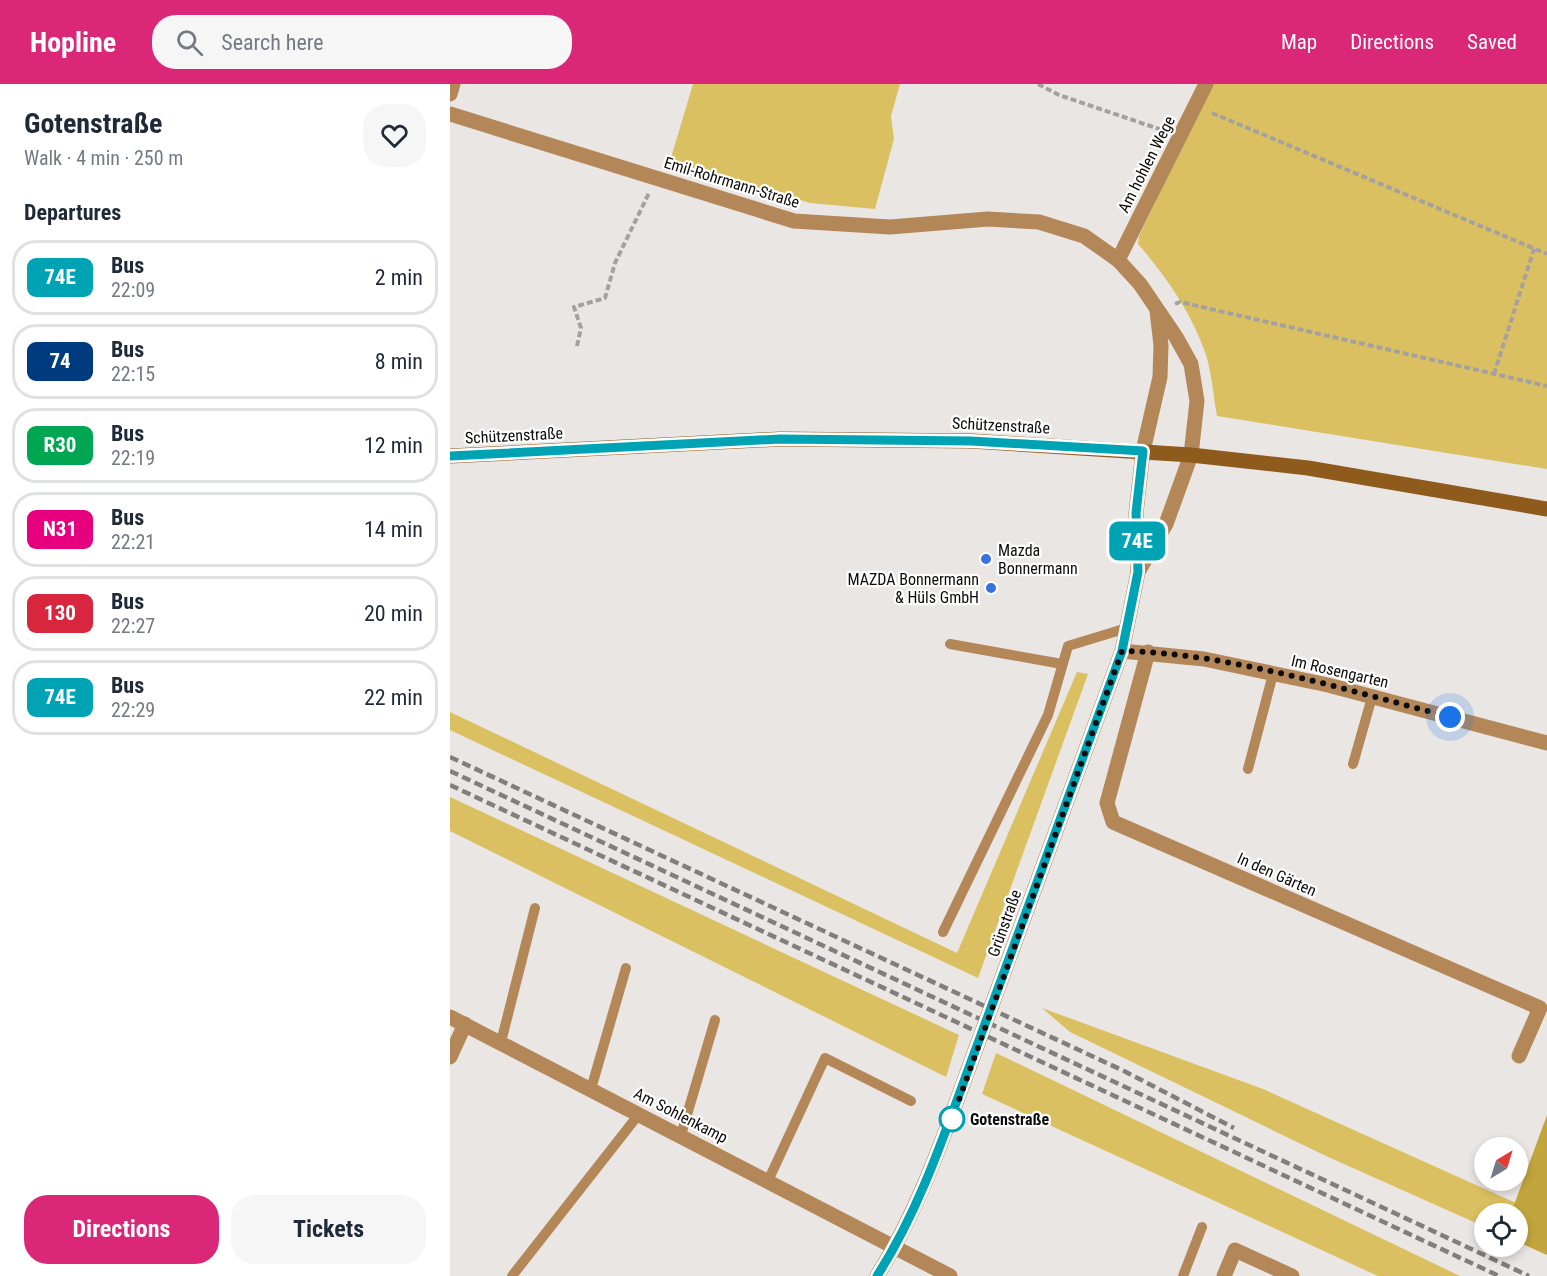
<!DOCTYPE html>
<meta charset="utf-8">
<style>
body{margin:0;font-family:"Roboto Condensed",sans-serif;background:#f6f6f7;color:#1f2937;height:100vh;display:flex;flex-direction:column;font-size:22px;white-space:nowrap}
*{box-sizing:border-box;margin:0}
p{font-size:20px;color:#747a83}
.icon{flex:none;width:33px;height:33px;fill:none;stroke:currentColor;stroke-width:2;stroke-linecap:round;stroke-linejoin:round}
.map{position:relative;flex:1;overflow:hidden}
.side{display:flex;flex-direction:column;background:#fff;width:450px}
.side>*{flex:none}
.badge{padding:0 12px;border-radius:9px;font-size:21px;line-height:39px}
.needle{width:39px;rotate:38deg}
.tools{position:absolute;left:1024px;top:1053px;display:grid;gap:12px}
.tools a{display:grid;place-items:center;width:54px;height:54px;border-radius:50%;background:#fff;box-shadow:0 3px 9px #0003;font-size:30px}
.you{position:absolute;width:30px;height:30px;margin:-15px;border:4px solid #fff;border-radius:50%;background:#1a73e8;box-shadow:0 0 0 9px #1a73e833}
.map>.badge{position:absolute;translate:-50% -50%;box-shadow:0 0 0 3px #fff}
h2{padding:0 24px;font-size:22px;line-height:54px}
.round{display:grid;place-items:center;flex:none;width:63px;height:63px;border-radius:24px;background:#f6f6f7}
.head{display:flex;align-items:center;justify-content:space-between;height:102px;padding:0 24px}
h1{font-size:28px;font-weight:700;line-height:45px}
.button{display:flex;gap:12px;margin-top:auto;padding:12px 24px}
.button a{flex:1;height:69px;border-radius:24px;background:#db2777;color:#fff;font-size:24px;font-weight:700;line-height:69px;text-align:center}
.button a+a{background:#f6f6f7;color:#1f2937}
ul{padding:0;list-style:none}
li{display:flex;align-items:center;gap:18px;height:75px;margin:0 12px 9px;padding:0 12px;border:3px solid #e0e1e3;border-radius:24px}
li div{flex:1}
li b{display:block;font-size:22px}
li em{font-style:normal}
li .badge{min-width:66px;font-weight:700;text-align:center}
header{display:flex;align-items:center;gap:36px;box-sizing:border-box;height:84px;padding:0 30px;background:#db2777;color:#fff}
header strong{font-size:28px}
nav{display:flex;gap:33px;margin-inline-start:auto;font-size:21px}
.search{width:420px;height:54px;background:#f6f6f7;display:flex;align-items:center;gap:15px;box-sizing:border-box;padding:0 21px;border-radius:24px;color:#747a83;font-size:22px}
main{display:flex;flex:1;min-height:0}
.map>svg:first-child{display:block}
</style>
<header>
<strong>Hopline</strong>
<div class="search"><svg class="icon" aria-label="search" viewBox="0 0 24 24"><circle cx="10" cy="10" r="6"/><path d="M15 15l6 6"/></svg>Search here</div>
<nav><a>Map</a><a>Directions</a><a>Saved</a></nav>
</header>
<main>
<section class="side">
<div class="head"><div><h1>Gotenstraße</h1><p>Walk · 4 min · 250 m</p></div><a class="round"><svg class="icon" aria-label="heart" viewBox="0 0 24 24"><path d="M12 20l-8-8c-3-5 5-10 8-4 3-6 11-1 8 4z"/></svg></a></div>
<h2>Departures</h2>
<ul>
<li><span class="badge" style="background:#00a3b4;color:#fff">74E</span><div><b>Bus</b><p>22:09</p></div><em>2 min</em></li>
<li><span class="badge" style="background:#003b80;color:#fff">74</span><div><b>Bus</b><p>22:15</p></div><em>8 min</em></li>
<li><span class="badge" style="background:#00a651;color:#fff">R30</span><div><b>Bus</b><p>22:19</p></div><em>12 min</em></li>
<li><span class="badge" style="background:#e6007e;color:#fff">N31</span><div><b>Bus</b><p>22:21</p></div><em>14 min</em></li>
<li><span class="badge" style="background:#d7263d;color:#fff">130</span><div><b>Bus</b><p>22:27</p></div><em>20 min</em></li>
<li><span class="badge" style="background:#00a3b4;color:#fff">74E</span><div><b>Bus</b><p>22:29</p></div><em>22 min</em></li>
</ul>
<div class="button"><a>Directions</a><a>Tickets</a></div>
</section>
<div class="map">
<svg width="1097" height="1192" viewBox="0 0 1097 1192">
<rect width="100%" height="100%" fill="#eae6e4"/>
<g fill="#dbc061">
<polygon points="243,0 450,0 441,32 444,55 425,125 360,119 220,77"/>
<path d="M 762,0 L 1097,0 L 1097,385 L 767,332 C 763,311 762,288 755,268 C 741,228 715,191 688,160 L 689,152 Z"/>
<polygon points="627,588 638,590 528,894 0,646 0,628 507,869"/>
<polygon points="0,713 509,951 496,993 0,747"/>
<polygon points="592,924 813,1005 1066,1119 1061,1129 1035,1130 1035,1143 876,1072 620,948"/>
<polygon points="546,969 1010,1192 928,1192 532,1010"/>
</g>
<polygon fill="#c2a63d" points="1097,1031 1097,1171 1068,1158 1068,1130 1061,1129"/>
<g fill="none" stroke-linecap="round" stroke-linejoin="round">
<g stroke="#a4a19f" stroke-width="4" stroke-dasharray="6 3" stroke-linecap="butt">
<polyline points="588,0 609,11 712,46"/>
<polyline points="762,29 1097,170"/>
<polyline points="725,220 730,218 1097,302"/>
<polyline points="127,262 131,244 124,223 155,214 165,179 199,109"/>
<polyline points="1044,290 1084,165"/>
</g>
<g stroke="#b48758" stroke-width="10">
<polyline points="500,560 612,580"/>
<polyline points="903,680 922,613"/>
<polyline points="798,685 823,590"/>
<polyline points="493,848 598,631 618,562 677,544"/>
<polyline points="51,958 85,824"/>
<polyline points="141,1005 176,884"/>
<polyline points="231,1051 265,936"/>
<polyline points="318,1097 375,974 461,1017"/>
<polyline points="62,1192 189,1030"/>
<polyline points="733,1192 752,1143"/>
</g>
<g stroke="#b48758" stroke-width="15">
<polyline points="0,10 3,0"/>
<polyline points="0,30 344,137 440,143 538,135 589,138 634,152 668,176 690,200 726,253 741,280 747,317 741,371 716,440 688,488"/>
<polyline points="668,176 756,0"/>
<polyline points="672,567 754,575 878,601 1097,659"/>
<polyline points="698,568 657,719 663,738 1090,924 1069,972"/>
<polyline points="0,933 500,1192"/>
<polyline points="0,973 15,940"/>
<path d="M 427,1192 C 473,1119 498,1039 528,959 C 577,829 624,698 672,567 L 688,488 L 686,429 L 693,367 L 710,293 L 711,261 L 707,227"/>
<polyline points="774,1192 785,1166 842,1192"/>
</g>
<polyline stroke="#8f5b1d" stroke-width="15" points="0,372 330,355 521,357 741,371 858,384 1097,425"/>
<g stroke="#817f7d" stroke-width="4.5" stroke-dasharray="9 4.5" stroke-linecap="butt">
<polyline points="0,673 674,987 784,1044"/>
<polyline points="0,687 1079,1192"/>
<polyline points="0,701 1049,1192"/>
</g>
</g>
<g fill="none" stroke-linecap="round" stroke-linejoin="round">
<g stroke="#fff" stroke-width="14">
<path id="line" d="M 0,372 L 330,355 L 521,357 L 693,367 L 686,429 L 688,488 L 672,567 C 624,698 577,829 528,959 C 498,1039 473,1120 427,1192"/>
</g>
<use href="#line" stroke="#00a3b4" stroke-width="9"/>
<path stroke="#0d0c0b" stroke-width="6" stroke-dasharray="0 10.8" d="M 502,1035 L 672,567 C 778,569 897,606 1000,633"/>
</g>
<g fill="#3872e1" stroke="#fff" stroke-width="2">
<circle cx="536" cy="475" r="6"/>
<circle cx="541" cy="504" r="6"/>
</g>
<circle fill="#fff" stroke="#00a3b4" stroke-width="3" cx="502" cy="1035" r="12"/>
<g text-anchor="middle" stroke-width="4.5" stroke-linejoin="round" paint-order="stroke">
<g font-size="16" fill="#0d0c0b" stroke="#fff">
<text transform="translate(696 80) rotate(-63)" y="6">Am hohlen Wege</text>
<text transform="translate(282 98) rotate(17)" y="6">Emil-Rohrmann-Straße</text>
<text transform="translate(551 341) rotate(3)" y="6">Schützenstraße</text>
<text transform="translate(64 351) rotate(-3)" y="6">Schützenstraße</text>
<text transform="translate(890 587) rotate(13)" y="6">Im Rosengarten</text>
<text transform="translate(827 790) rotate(24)" y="6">In den Gärten</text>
<text transform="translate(554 839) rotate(-70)" y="6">Grünstraße</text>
<text transform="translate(231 1031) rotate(27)" y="6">Am Sohlenkamp</text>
</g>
<g font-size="16" fill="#0d0c0b" stroke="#fff" text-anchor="start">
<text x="548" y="472">Mazda<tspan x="548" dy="18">Bonnermann</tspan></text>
<text x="529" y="501" text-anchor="end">MAZDA Bonnermann<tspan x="529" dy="18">&amp; Hüls GmbH</tspan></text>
</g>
<g font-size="16" font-weight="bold" fill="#0d0c0b" stroke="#fff" text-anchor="start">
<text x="520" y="1041">Gotenstraße</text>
</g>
</g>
</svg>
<div class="tools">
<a><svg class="needle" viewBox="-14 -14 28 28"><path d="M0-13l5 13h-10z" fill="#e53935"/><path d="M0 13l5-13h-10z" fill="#747a83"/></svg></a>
<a><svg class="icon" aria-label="locate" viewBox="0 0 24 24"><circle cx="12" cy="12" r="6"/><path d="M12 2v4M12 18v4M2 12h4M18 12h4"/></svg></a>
</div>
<div class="you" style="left:1000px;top:633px"></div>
<b class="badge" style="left:687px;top:457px;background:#00a3b4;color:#fff">74E</b>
</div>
</main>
